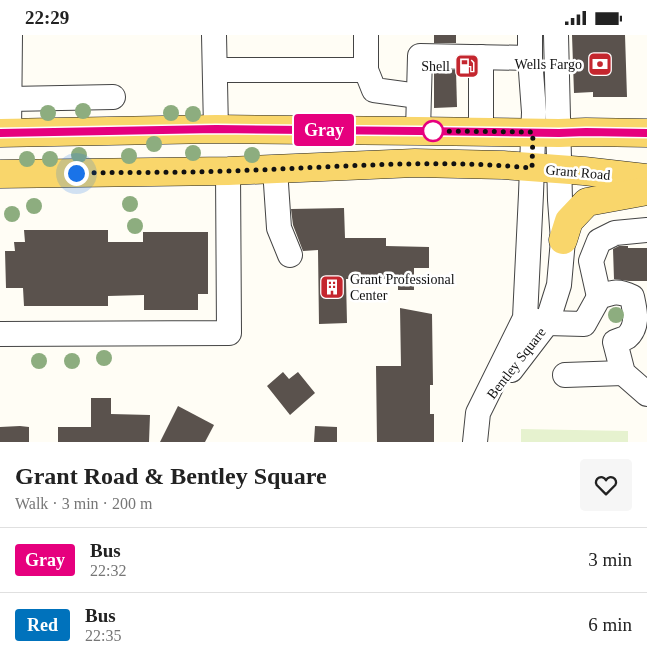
<!DOCTYPE html>
<meta charset="utf-8">
<style>
body{margin:0;font-family:"Times New Roman",serif;background:#f6f6f6;color:#222;height:100vh;display:flex;flex-direction:column;font-size:19px;white-space:nowrap}
*{box-sizing:border-box;margin:0}
p{font-size:16px;color:#767676}
.icon{flex:none;width:28px;height:28px;fill:none;stroke:currentColor;stroke-width:2;stroke-linecap:round;stroke-linejoin:round}
.map{position:relative;height:407px;overflow:hidden}
.panel{display:flex;flex-direction:column;background:#fff;flex:1}
.panel>*{flex:none}
.badge{padding:0 10px;border-radius:4px;font-size:18px;line-height:32px}
.you{position:absolute;width:25px;height:25px;margin:-12px;border:4px solid #fff;border-radius:50%;background:#1a73e8;box-shadow:0 0 0 8px #1a73e833}
.map>.badge{position:absolute;translate:-50% -50%;box-shadow:0 0 0 2px #fff}
.round{display:grid;place-items:center;flex:none;width:52px;height:52px;border-radius:5px;background:#f6f6f6}
.summary{display:flex;align-items:center;justify-content:space-between;height:85px;padding:0 15px}
h1{font-size:24px;font-weight:800;line-height:38px}
ul{padding:0;list-style:none}
li{display:flex;align-items:center;gap:15px;height:65px;padding:0 15px;border-top:1px solid #e0e0e0}
li div{flex:1}
li b{display:block;font-size:19px}
li em{font-style:normal}
li .badge{min-width:55px;font-weight:700;text-align:center}
.status{display:flex;justify-content:space-between;align-items:center;height:35px;padding:0 25px;background:#fff;direction:ltr}
.status svg{height:14px;fill:currentColor}
.map>svg:first-child{display:block}
</style>
<div class="status"><b>22:29</b><svg viewBox="0 0 49 12"><path d="M0 12V9h3v3zM5 12V6h3v6zM10 12V3h3v9zM15 12V0h3v12zM26 1h20v11H26zM47 4h2v5h-2z"/></svg></div>
<div class="map">
<svg width="647" height="407" viewBox="0 0 647 407">
<rect width="100%" height="100%" fill="#fffdf5"/>
<polygon fill="#e6f2cf" points="521,394 628,396 628,407 521,407"/>
<g fill="#5a524d">
<rect x="434" y="0" width="22" height="8"/>
<polygon points="572,0 625,0 627,62 593,62 593,57 574,58"/>
<polygon points="434,35 456,35 457,72 434,73"/>
<polygon points="344,173 345,203 386,203 386,211 429,212 429,233 414,233 414,255 398,255 398,244 346,244 347,288 319,289 318,215 303,216 293,190 291,174"/>
<polygon points="24,195 108,195 108,207 143,207 143,197 208,197 208,259 198,259 198,275 144,275 144,260 108,261 108,271 24,271 23,253 6,253 5,216 15,216 14,207 25,207"/>
<polygon points="619,211 628,211 628,213 647,213 647,246 629,246 614,244 613,214"/>
<polygon points="400,273 432,279 433,350 430,350 430,379 434,379 434,407 377,407 376,331 401,331"/>
<polygon points="283,337 289,344 298,337 315,358 290,380 267,351"/>
<polygon points="91,363 111,363 111,379 150,380 149,407 58,407 58,392 91,392"/>
<polygon points="178,371 214,390 205,407 160,407"/>
<polygon points="20,391 29,392 29,407 0,407 0,392"/>
<polygon points="315,391 337,392 337,407 314,407"/>
</g>
<g fill="none" stroke-linecap="round" stroke-linejoin="round">
<g stroke="#444" stroke-width="26">
<g id="minor">
<polyline points="214,0 216,94"/>
<polyline points="215,35 366,35 366,0"/>
<polyline points="366,35 374,55 418,61"/>
<polyline points="10,64 113,62"/>
<polyline points="418,96 420,21 530,23"/>
<polyline points="481,97 481,22"/>
<polyline points="9,98 10,0"/>
<polyline points="275,134 279,193 290,220"/>
<polyline points="599,262 591,226 599,206 615,198 647,195"/>
<path d="M 532,285 L 547,288 L 584,289 L 599,262 C 613,257 618,255 632,262 C 635,276 639,291 627,302 C 624,304 619,305 615,307 L 623,338 L 647,359"/>
<polyline points="0,299 229,298 228,136"/>
<polyline points="511,335 547,288 559,250 563,205 560,165 556,0"/>
<polyline points="565,340 623,338"/>
<polyline points="475,407 478,378 525,283 531,159 534,77 530,23 530,0"/>
</g>
</g>
<g stroke="#222" stroke-width="29">
<g id="major">
<polyline points="0,98 216,94 418,96 559,98 586,97 647,98"/>
<polyline points="0,139 228,136 415,128 503,130 584,136 647,143"/>
<polyline points="563,205 569,186 587,167 647,156"/>
</g>
</g>
<use href="#minor" stroke="#fff" stroke-width="24"/>
<use href="#major" stroke="#f9d66b" stroke-width="28"/>
</g>
<g fill="#8dad7f">
<circle cx="83" cy="76" r="8"/>
<circle cx="48" cy="78" r="8"/>
<circle cx="171" cy="78" r="8"/>
<circle cx="193" cy="79" r="8"/>
<circle cx="154" cy="109" r="8"/>
<circle cx="193" cy="118" r="8"/>
<circle cx="79" cy="120" r="8"/>
<circle cx="252" cy="120" r="8"/>
<circle cx="129" cy="121" r="8"/>
<circle cx="27" cy="124" r="8"/>
<circle cx="50" cy="124" r="8"/>
<circle cx="130" cy="169" r="8"/>
<circle cx="34" cy="171" r="8"/>
<circle cx="12" cy="179" r="8"/>
<circle cx="135" cy="191" r="8"/>
<circle cx="616" cy="280" r="8"/>
<circle cx="104" cy="323" r="8"/>
<circle cx="39" cy="326" r="8"/>
<circle cx="72" cy="326" r="8"/>
</g>
<g fill="none" stroke-linecap="round" stroke-linejoin="round">
<g stroke="#fff" stroke-width="11">
<polyline id="line" points="0,98 216,94 418,96 559,98 586,97 647,98"/>
</g>
<use href="#line" stroke="#e6007e" stroke-width="8"/>
<path stroke="#111" stroke-width="5" stroke-dasharray="0 9" d="M 76,138 C 127,137 177,138 228,136 C 330,133 431,123 532,133 L 533,97 L 433,96"/>
</g>
<defs>
<g id="bank-square" transform="scale(1.25)"><rect x="-9" y="-9" width="18" height="18" rx="4" fill="#c4262e" stroke="#fff"/><path d="M-6-4H6V4H-6ZM0-2.3a2.3 2.3 0 1 0 0 4.6a2.3 2.3 0 1 0 0-4.6Z" fill="#fff"/></g>
<g id="fuel-square" transform="scale(1.25)"><rect x="-9" y="-9" width="18" height="18" rx="4" fill="#c4262e" stroke="#fff"/><path d="M-5.5-6h7V0h2V4h1.3V-2.5L3-4.5l.8-.8L6-3V5H2.5V1h-1V6h-7ZM-4.2-4.7v3.2H.2V-4.7Z" fill="#fff"/></g>
<g id="building-square" transform="scale(1.25)"><rect x="-9" y="-9" width="18" height="18" rx="4" fill="#c4262e" stroke="#fff"/><path d="M-4-6H4V6H1V3H-1V6H-4ZM-2.5-4.3h1.7v1.8h-1.7ZM.8-4.3h1.7v1.8H.8ZM-2.5-1h1.7V.8h-1.7ZM.8-1h1.7V.8H.8Z" fill="#fff"/></g>
</defs>
<g fill-rule="evenodd">
<use href="#bank-square" x="600" y="29"/>
<use href="#fuel-square" x="467" y="31"/>
<use href="#building-square" x="332" y="252"/>
</g>
<circle fill="#fff" stroke="#e6007e" stroke-width="2.5" cx="433" cy="96" r="10"/>
<g text-anchor="middle" stroke-width="5" stroke-linejoin="round" paint-order="stroke">
<g font-size="14" fill="#111" stroke="#fff" text-anchor="end">
<text x="582" y="34">Wells Fargo</text>
<text x="450" y="36">Shell</text>
<text x="350" y="249" text-anchor="start">Grant Professional<tspan x="350" dy="16">Center</tspan></text>
</g>
<g font-size="14" fill="#111" stroke="#fff">
<text transform="translate(578 137) rotate(5)" y="5">Grant Road</text>
<text transform="translate(516 328) rotate(-52)" y="5">Bentley Square</text>
</g>
</g>
</svg>
<div class="you" style="left:76px;top:138px"></div>
<b class="badge" style="left:324px;top:95px;background:#e6007e;color:#fff">Gray</b>
</div>
<section class="panel">
<div class="summary"><div><h1>Grant Road &amp; Bentley Square</h1><p>Walk · 3 min · 200 m</p></div><a class="round"><svg class="icon" aria-label="heart" viewBox="0 0 24 24"><path d="M12 20l-8-8c-3-5 5-10 8-4 3-6 11-1 8 4z"/></svg></a></div>
<ul>
<li><span class="badge" style="background:#e6007e;color:#fff">Gray</span><div><b>Bus</b><p>22:32</p></div><em>3 min</em></li>
<li><span class="badge" style="background:#0072bc;color:#fff">Red</span><div><b>Bus</b><p>22:35</p></div><em>6 min</em></li>
</ul>
</section>
